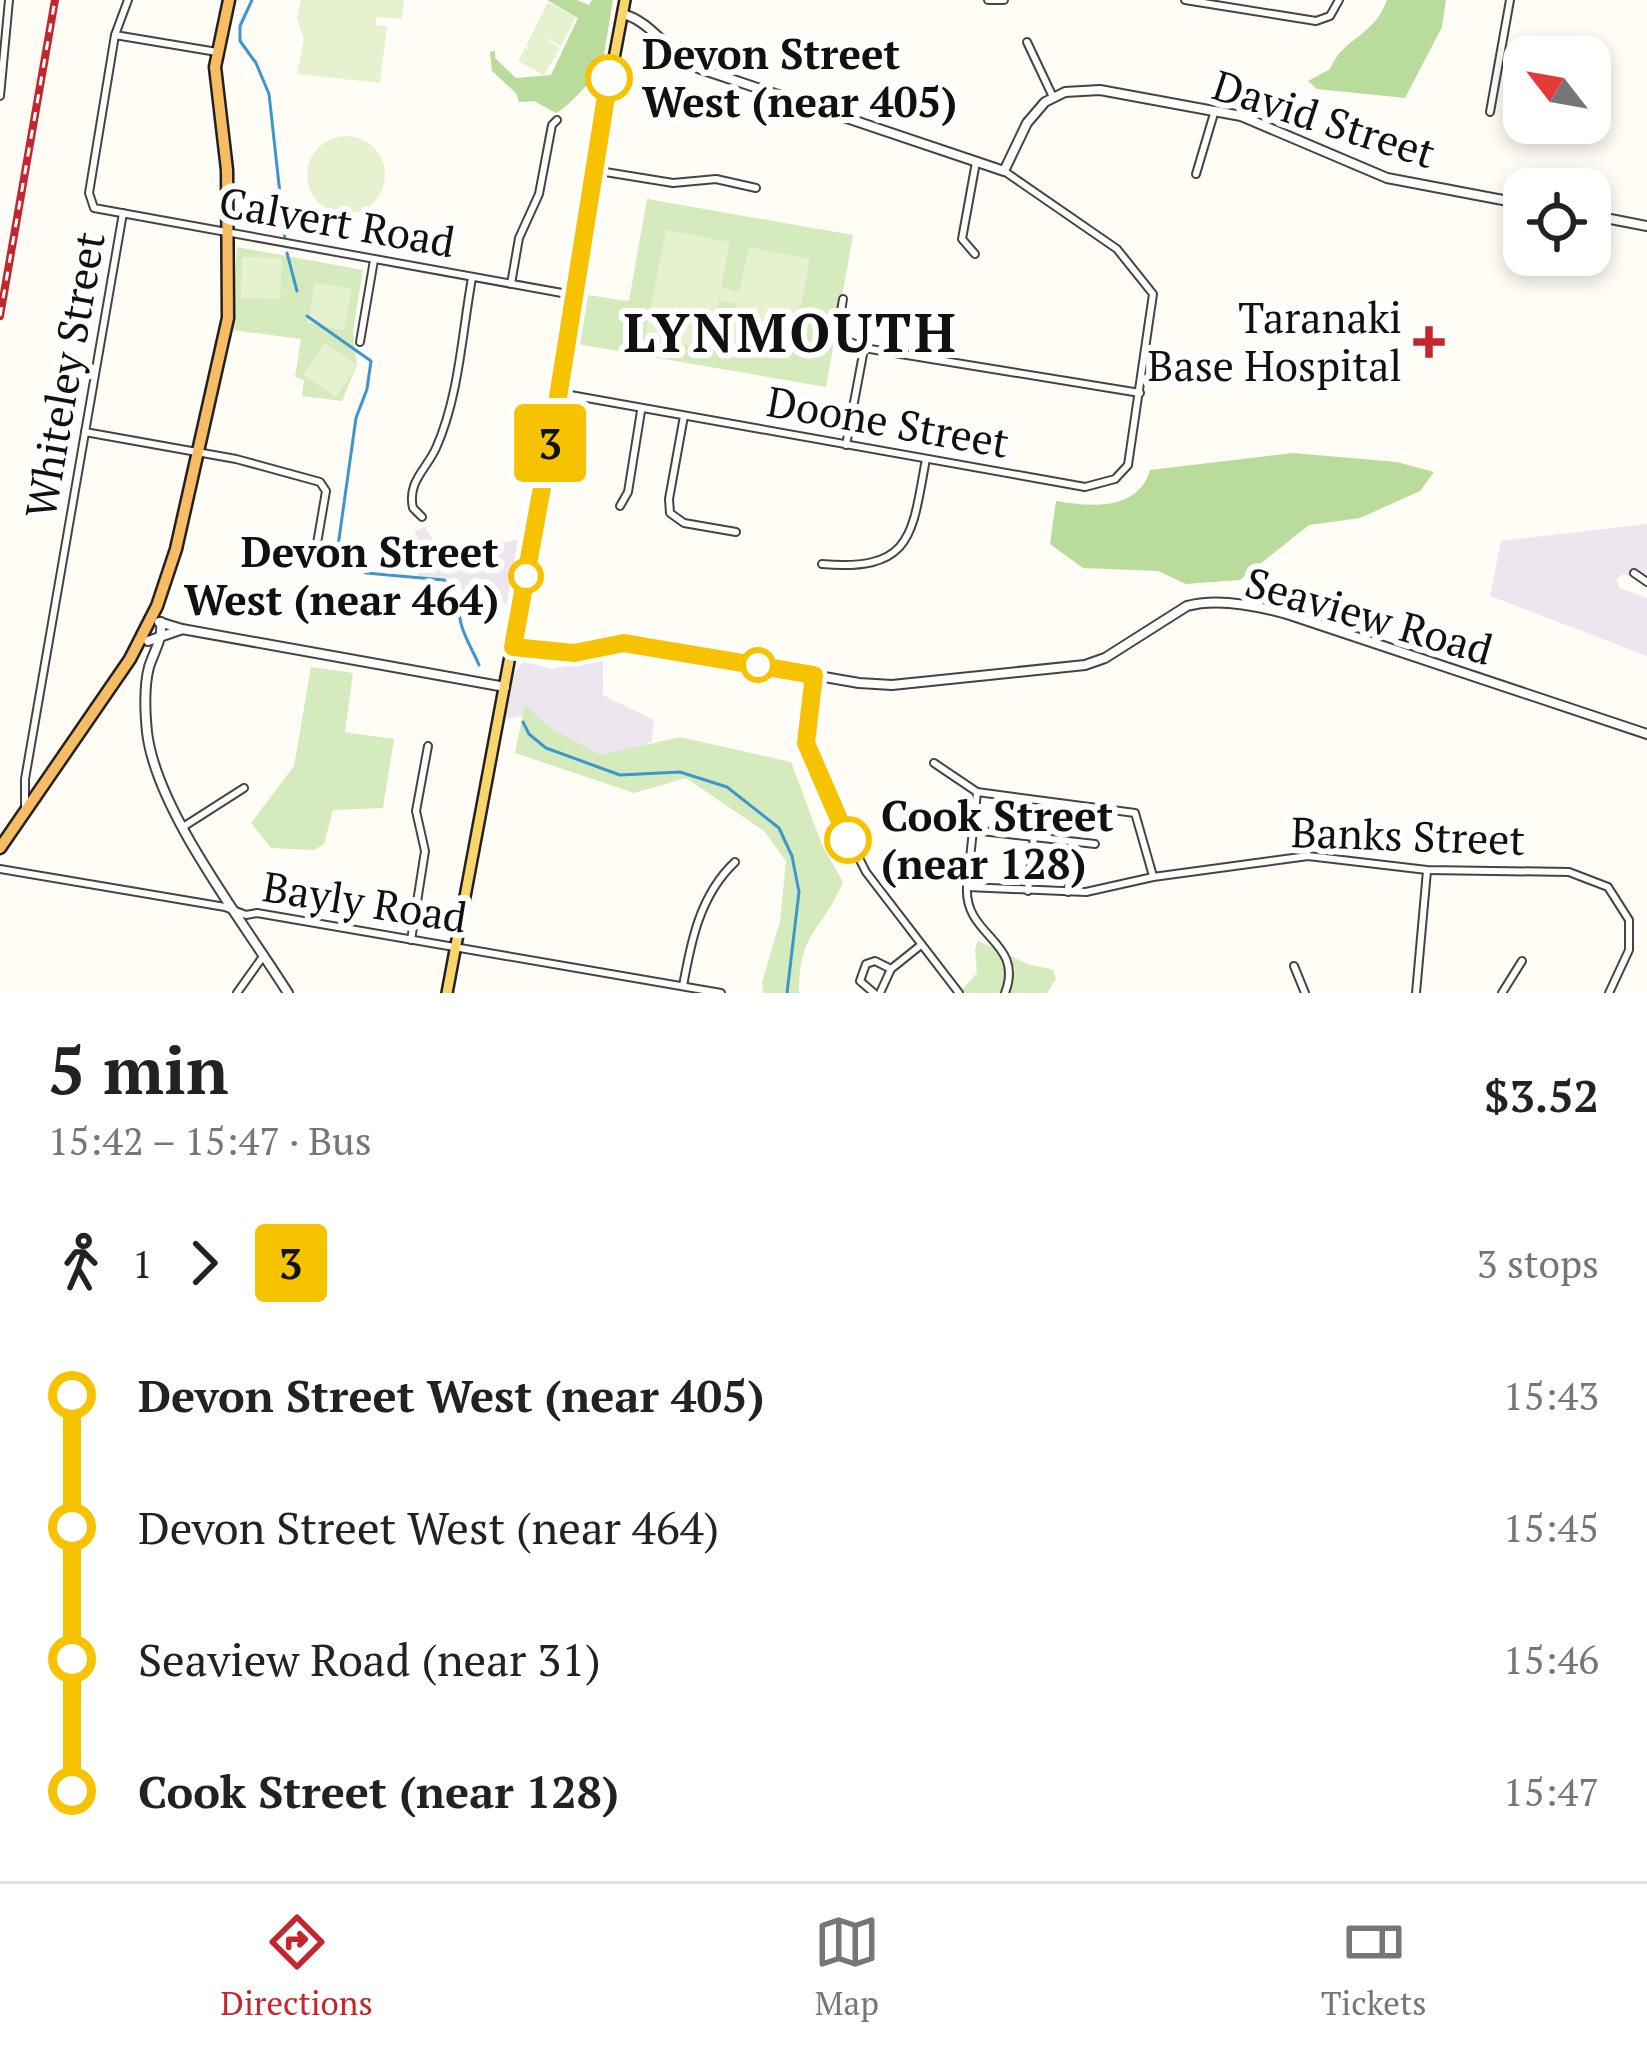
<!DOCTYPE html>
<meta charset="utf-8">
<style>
body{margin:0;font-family:"PT Serif",serif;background:#f6f6f6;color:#222;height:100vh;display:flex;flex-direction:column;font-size:45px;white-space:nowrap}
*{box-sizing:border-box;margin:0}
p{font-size:39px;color:#767676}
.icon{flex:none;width:66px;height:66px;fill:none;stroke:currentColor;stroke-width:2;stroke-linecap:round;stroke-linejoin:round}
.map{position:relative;height:993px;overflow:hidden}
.details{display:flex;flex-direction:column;background:#fff;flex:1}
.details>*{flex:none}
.badge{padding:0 24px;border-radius:9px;font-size:42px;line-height:78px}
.needle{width:78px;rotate:301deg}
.controls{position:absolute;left:1503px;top:36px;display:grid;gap:24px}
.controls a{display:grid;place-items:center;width:108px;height:108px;border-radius:24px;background:#fff;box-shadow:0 6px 18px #0003;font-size:60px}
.map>.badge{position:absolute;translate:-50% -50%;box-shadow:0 0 0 6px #fff}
.legs{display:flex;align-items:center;gap:18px;height:132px;padding:0 48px;font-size:39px}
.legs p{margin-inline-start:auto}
.summary{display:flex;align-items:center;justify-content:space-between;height:204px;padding:0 48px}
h1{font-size:66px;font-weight:700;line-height:90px}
ul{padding:0 48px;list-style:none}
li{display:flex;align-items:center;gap:42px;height:132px;font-size:45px}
li i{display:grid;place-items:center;width:18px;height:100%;margin:0 15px;background:currentColor}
li i::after{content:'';width:30px;height:30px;margin:-15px;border:9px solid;border-radius:50%;background:#fff}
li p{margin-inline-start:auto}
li:first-child i{background:linear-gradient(#0000 50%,currentColor 0)}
li:last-child i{background:linear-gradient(currentColor 50%,#0000 0)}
.dock{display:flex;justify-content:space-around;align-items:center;height:168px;border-top:3px solid #e0e0e0;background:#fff;font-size:33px;color:#767676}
.dock a{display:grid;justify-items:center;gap:6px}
.dock .active{color:#c4262e}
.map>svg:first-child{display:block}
</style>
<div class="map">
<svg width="1647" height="993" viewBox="0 0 1647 993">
<rect width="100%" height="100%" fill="#fffdf5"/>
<g fill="#eee6ef">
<polygon points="1647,524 1647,582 1623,574 1617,579 1619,588 1647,598 1647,656 1490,596 1501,541"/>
<polygon points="425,527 435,543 452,550 518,540 507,604 467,602 456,580 418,577 415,531"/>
<polygon points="603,658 603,695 654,720 652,741 640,748 602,765 525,715 501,720 511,677 523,662 553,669"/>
</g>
<g fill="#d5ebbd">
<polygon points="647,199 853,235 826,387 571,343 580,294 629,301"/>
<polygon points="237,247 363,270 353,331 357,365 342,401 302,396 304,380 295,377 301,339 232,330"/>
<polygon points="311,667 353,673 345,732 394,739 383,808 333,810 324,844 314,850 271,848 251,823 294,766"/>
<path d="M 525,705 L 551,728 L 600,755 L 680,737 L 791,762 L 822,845 L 843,882 C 822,932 799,930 799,993 L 763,993 L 762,983 L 780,921 L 786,861 L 764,831 L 686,778 L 634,793 L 515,753 Z"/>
<polygon points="978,941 1028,964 1053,970 1056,979 1047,993 959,993 977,973 975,949"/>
</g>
<g fill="#b9dc9c">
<path d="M 547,0 L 577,0 L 589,5 L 592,0 L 613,0 L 601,72 C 584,85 575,102 556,113 L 534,101 L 519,102 L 516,93 L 492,71 L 490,52 L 495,51 L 495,58 L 516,78 L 551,75 L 578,18 Z"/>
<path d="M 1387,0 L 1446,0 L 1442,27 L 1405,98 L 1317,89 L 1308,81 L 1330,69 C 1344,36 1373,38 1387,0 Z"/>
<path d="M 1293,453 L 1397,462 L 1434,472 L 1420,491 L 1360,518 L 1309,525 L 1240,580 L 1186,584 L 1158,571 L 1083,568 L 1050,544 L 1056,501 C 1091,507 1138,511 1150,470 Z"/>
</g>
<g fill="#e6f2cf">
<polygon points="301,0 404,0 402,19 376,17 376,25 387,26 380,83 297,74 304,39 297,18"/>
<polygon points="548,2 576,17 561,46 539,35 560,48 544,75 518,61 525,48 529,49 526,46"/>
<circle cx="346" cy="175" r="39"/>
<polygon points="666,230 730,242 721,287 739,292 749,247 810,259 791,357 730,345 737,304 719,300 709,349 645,336"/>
<polygon points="242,257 282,258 280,299 241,298"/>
<polygon points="315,282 352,289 344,330 308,323"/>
<polygon points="325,343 358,365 336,397 303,375"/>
</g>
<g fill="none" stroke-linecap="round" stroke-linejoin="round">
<g stroke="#3f96cf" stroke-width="3">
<polyline points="252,0 240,26 240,41 256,63 269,94 285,239"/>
<polyline points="287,253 297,291"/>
<path d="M 307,316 L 371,361 L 367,389 L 356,418 L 338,546 L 341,560 L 366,573 L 444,580 C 461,594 456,608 462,627 C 466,640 474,653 479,665"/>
<polyline points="523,722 529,734 546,748 620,775 680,772 727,787 779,828 792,856 799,892 787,993"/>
</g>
<g stroke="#444" stroke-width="10">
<g id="minor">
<polyline points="128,0 115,35 89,193 94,208 573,295"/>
<polyline points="988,0 1004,0"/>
<polyline points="1185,0 1316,21 1330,16 1339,0"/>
<polyline points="115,35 217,52"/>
<polyline points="1027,42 1053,97"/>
<polyline points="0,96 9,0"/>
<polyline points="1490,112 1510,0"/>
<polyline points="593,170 673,183 716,179 756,188"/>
<polyline points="1196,174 1215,110"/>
<polyline points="975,254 962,239 976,162"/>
<polyline points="511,284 519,238 539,194 552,125 557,120"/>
<polyline points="843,299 837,336 864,348 1140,393"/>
<polyline points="360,342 374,260"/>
<polyline points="559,393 1085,487 1115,479 1128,465 1153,294 1117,249 1004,171"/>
<polyline points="684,416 669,499 670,513 684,523 736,532"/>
<polyline points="85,432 236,459 320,482 326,491 314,561"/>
<polyline points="846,445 864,349"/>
<polyline points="620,506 628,492 641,411"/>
<path d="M 422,517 L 413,508 C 407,482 426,470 436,448 C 459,397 462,333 472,278"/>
<path d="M 822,564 C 914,572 912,533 926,459"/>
<polyline points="1634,573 1647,582"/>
<polyline points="815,675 805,730 809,756 819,779 866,872 959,993"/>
<polyline points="934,763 977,792 1135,813 1153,876"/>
<polyline points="977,792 967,887 1086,892 1153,877 1308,856 1427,870 1569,872 1608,887 1629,920 1629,950 1609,993"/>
<polyline points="25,807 25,779 123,213"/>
<polyline points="183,827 244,788"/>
<polyline points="973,830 1095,844"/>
<polyline points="0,869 225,907 246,915 257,913 721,993"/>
<path d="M 967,887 C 964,937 1025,941 1005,993"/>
<polyline points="1028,891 1034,837"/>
<polyline points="1068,892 1074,842"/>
<polyline points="411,940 425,851 416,811 428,746"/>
<polyline points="1294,966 1305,993"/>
<path d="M 683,986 C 691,941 700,895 735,862"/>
<polyline points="237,993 264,955"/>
<polyline points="874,993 860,981 866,964 875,961 891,969"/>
<polyline points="880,993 891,969 921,945"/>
<polyline points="1416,993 1427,871"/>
<polyline points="1502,993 1522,961"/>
</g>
</g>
<g stroke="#444" stroke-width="12">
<g id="tertiary">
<path d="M 623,14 C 653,22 669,55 698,68 L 1004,171 L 1027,123 L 1045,102 L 1065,92 L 1100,90 L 1241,116 L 1387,178 L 1524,204"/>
<polyline points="1590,215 1647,226"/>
<polyline points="159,622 182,629 505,687"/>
<path d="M 161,622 C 163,639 154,651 149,667 C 144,686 145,712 147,732 C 156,811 245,924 288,993"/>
<polyline points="148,641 180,630"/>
<path d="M 513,647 L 565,654 L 633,644 L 859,683 L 892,685 L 1085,665 L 1105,658 L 1187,606 C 1219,597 1259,606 1290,615 L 1647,734"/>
</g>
</g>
<g stroke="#222" stroke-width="14">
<polyline id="primary" points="447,993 556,410 593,170 625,0"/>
</g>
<g stroke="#222" stroke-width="15">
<polyline id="trunk" points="0,848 130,659 157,606 176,549 228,318 227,170 215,67 229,0"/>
</g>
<use href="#minor" stroke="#fff" stroke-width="6"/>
<use href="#tertiary" stroke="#fff" stroke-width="8"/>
<use href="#primary" stroke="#f9d66b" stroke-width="9"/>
<use href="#trunk" stroke="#f7bc64" stroke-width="10"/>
<g stroke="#c4262e" stroke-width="8">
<polyline id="rail" points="0,316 55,0"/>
</g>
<use href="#rail" stroke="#fff" stroke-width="3" stroke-dasharray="9" stroke-linecap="butt"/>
</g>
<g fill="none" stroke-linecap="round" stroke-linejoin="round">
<g stroke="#fff" stroke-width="27">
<polyline id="line-1" points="609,78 556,410 513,647 574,653 624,643 814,675 806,743 848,840"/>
</g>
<use href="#line-1" stroke="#f7c200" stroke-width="18"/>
</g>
<g fill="#fff" stroke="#f7c200" stroke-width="6">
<circle cx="609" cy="78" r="21"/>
<circle cx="526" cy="576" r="15"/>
<circle cx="758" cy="665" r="15"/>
<circle cx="848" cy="840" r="21"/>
</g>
<path fill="#c4262e" stroke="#fff" stroke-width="4.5" d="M1423 324h12v12h12v12h-12v12h-12v-12h-12v-12h12z"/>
<g text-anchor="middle" stroke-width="12" stroke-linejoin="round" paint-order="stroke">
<g font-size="42" font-weight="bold" fill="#111" stroke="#fff" text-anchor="start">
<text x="642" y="69">Devon Street<tspan x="642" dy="48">West (near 405)</tspan></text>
<text x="499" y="567" text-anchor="end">Devon Street<tspan x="499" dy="48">West (near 464)</tspan></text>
<text x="881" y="831">Cook Street<tspan x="881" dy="48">(near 128)</tspan></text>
</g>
<g font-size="42" fill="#111" stroke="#fff">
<text transform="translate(1324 119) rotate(18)" y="15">David Street</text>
<text transform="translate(337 222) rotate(10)" y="15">Calvert Road</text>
<text transform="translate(65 375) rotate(-80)" y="15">Whiteley Street</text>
<text transform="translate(888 422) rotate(10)" y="15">Doone Street</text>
<text transform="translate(1369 616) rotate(16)" y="15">Seaview Road</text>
<text transform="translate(1408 836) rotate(2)" y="15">Banks Street</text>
<text transform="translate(365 902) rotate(9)" y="15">Bayly Road</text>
</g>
<g font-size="42" fill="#111" stroke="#fff" text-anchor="end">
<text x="1402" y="333">Taranaki<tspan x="1402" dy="48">Base Hospital</tspan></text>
</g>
<g font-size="54" font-weight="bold" letter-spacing="3" fill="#111" stroke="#fff">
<text x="791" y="352">LYNMOUTH</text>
</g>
</g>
</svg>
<div class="controls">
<a><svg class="needle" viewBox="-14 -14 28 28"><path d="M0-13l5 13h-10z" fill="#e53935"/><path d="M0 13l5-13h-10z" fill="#767676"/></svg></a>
<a><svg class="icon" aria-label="locate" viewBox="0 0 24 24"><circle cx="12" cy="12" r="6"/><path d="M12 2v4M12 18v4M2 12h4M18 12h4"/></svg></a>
</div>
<b class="badge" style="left:550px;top:443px;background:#f7c200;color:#111">3</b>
</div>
<section class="details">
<div class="summary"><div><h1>5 min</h1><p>15:42 – 15:47 · Bus</p></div><b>$3.52</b></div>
<div class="legs"><svg class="icon" aria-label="walk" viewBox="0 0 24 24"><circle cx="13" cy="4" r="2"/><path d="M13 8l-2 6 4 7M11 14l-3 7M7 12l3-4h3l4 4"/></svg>1<svg class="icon" aria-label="forward" viewBox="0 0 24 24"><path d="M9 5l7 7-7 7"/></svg><b class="badge" style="background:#f7c200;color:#111">3</b><p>3 stops</p></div>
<ul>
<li><i style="color:#f7c200"></i><b>Devon Street West (near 405)</b><p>15:43</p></li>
<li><i style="color:#f7c200"></i><span>Devon Street West (near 464)</span><p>15:45</p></li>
<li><i style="color:#f7c200"></i><span>Seaview Road (near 31)</span><p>15:46</p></li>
<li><i style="color:#f7c200"></i><b>Cook Street (near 128)</b><p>15:47</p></li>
</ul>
</section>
<nav class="dock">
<a class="active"><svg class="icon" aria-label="directions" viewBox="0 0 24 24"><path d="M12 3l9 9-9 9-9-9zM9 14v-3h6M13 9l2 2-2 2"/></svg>Directions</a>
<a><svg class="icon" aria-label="map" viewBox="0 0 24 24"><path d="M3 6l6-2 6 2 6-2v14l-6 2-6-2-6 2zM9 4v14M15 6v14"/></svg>Map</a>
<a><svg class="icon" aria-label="tickets" viewBox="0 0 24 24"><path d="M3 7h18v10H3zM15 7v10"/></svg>Tickets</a>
</nav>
